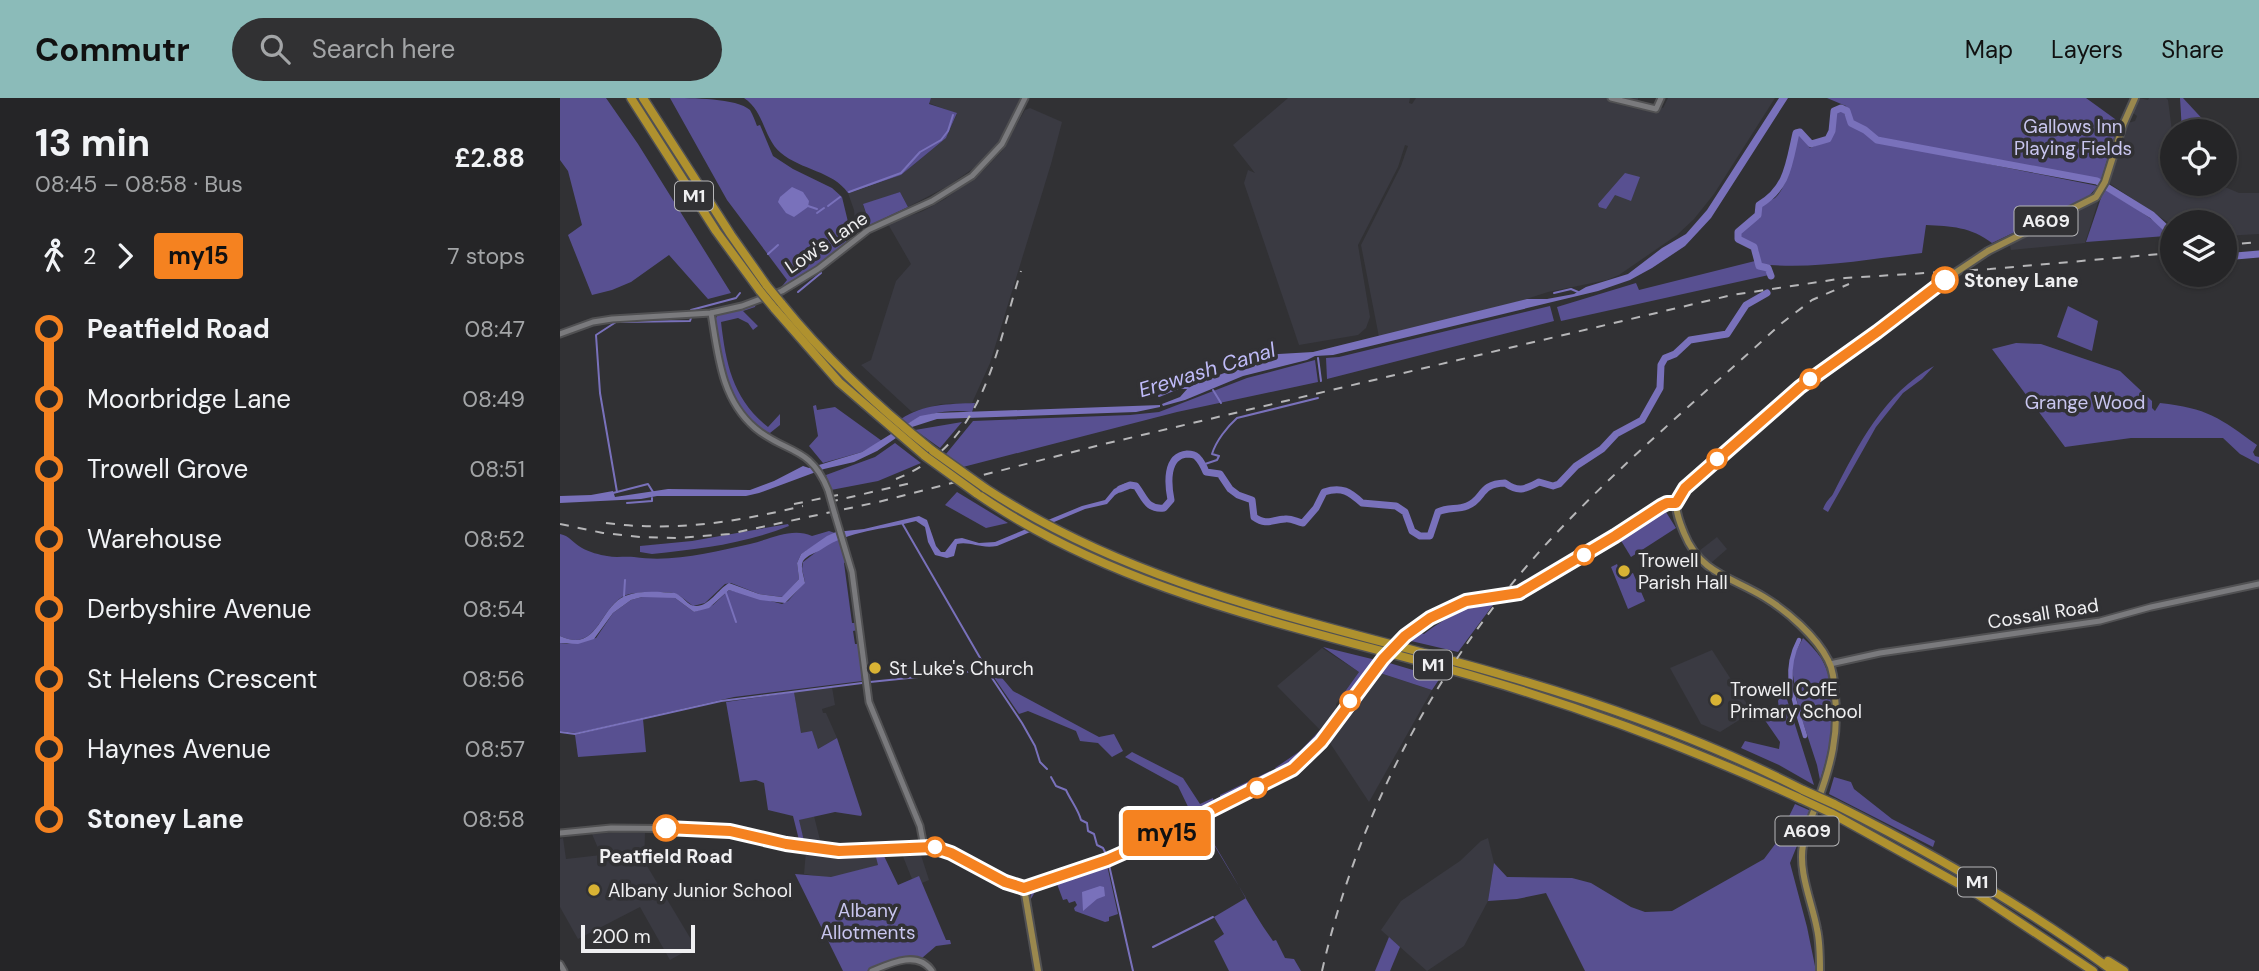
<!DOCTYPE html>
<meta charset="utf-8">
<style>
body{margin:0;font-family:"DM Sans",sans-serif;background:#313133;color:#f1f3f6;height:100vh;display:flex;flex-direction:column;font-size:26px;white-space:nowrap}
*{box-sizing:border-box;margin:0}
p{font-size:23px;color:#a3a5a7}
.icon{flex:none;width:38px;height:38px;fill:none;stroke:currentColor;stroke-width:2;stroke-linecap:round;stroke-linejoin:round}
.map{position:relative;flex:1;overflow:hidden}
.sheet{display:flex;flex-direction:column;background:#252527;width:560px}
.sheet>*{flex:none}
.badge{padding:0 14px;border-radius:5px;font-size:24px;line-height:46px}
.tools{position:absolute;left:1600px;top:21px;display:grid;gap:14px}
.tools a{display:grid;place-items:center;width:77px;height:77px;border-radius:50%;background:#252527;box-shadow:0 2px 5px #0004,0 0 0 2px #424244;font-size:35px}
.scale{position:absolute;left:21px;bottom:18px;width:114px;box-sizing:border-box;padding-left:7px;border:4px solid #efeff1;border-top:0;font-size:19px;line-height:24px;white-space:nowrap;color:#efeff1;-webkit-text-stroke:5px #313134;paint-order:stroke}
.map>.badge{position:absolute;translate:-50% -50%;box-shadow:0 0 0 4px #fff}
.legs{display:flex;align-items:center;gap:10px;height:77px;padding:0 35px;font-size:23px}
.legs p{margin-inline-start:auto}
.headline{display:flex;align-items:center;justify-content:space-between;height:119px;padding:0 35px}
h1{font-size:38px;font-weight:700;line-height:52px}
ul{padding:0 35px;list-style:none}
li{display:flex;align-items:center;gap:24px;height:70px;font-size:26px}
li i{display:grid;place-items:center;width:10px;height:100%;margin:0 9px;background:currentColor}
li i::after{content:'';width:18px;height:18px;margin:-9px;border:5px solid;border-radius:50%;background:#252527}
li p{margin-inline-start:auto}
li:first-child i{background:linear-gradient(#0000 50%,currentColor 0)}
li:last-child i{background:linear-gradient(currentColor 50%,#0000 0)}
header{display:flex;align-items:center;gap:42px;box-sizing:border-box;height:98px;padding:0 35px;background:#8bbbb9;color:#111}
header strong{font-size:33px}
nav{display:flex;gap:38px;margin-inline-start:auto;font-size:24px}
.search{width:490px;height:63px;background:#313133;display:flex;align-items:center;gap:18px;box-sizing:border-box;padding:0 24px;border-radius:38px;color:#a3a5a7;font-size:26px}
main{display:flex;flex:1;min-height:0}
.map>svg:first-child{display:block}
</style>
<header>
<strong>Commutr</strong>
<div class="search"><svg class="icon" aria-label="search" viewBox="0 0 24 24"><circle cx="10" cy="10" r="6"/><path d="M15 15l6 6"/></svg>Search here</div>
<nav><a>Map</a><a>Layers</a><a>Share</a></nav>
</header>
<main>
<section class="sheet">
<div class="headline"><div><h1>13 min</h1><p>08:45 – 08:58 · Bus</p></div><b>£2.88</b></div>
<div class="legs"><svg class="icon" aria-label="walk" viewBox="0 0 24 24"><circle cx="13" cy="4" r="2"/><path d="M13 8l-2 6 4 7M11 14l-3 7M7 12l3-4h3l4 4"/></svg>2<svg class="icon" aria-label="forward" viewBox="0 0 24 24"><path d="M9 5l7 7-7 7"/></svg><b class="badge" style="background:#f58220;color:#111">my15</b><p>7 stops</p></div>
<ul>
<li><i style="color:#f58220"></i><b>Peatfield Road</b><p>08:47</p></li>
<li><i style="color:#f58220"></i><span>Moorbridge Lane</span><p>08:49</p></li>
<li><i style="color:#f58220"></i><span>Trowell Grove</span><p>08:51</p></li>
<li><i style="color:#f58220"></i><span>Warehouse</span><p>08:52</p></li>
<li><i style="color:#f58220"></i><span>Derbyshire Avenue</span><p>08:54</p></li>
<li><i style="color:#f58220"></i><span>St Helens Crescent</span><p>08:56</p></li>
<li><i style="color:#f58220"></i><span>Haynes Avenue</span><p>08:57</p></li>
<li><i style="color:#f58220"></i><b>Stoney Lane</b><p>08:58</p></li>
</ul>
</section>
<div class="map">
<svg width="1699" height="873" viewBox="0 0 1699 873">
<rect width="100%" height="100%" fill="#313134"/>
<g fill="#3a3a42">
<polygon points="371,0 462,0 441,41 421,65 388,88 348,109 340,94 303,107 310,127 296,134 294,112 288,95 341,77 386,40 397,16 369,5"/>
<polygon points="728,0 850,0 849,5 852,6 856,0 1078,0 1078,2 1103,10 1108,0 1215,0 1154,96 1134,121 1117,137 1059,177 1047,182 988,194 957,204 819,239 801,147 841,68 848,48 845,47 838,69 798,147 810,219 806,230 798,237 739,247 684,85 688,72 695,75 673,47"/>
<polygon points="1579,0 1588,2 1589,0 1606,0 1608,2 1612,33 1612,86 1658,86 1679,95 1699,95 1699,136 1664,138 1664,124 1612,124 1612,127 1549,85 1568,25 1575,23 1577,18 1572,14"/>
<polygon points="470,10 502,24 491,66 430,265 412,305 381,306 352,314 301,267 311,262 336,183 351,166 328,126 363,113 385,101 423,73 442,53 465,12"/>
<polygon points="1536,104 1538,104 1525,145 1451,152 1449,143"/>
<polygon points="1157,439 1167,451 1151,465 1139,453"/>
<polygon points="762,550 799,574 776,606 777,617 764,636 717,588"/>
<polygon points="1152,552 1192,614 1160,634 1141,626 1110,570"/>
<polygon points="820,575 872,592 809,704 768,642 783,620 790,617"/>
<polygon points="272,589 275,607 262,611 263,615 266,615 277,640 258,651 254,641 241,636 234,594"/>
<polygon points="254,718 261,746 244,743 238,722"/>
<polygon points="62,734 85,735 84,769 87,768 135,848 110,862 80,809 18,841 0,809 0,741 3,740 6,761 41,757 32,736"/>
<polygon points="928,740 934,765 928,803 904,848 867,873 821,832 841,803 900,763 921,743"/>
<polygon points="246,753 272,756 316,756 319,767 271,780 244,776"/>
<polygon points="360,754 369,782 362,785 359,779 352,781 342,756"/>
</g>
<g fill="#585091">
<polygon points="0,0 46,0 78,46 171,195 148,201 109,157 71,184 52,192 32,197 8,137 22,127 8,73 0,62"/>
<path d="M 110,0 C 131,0 177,0 190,12 C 193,17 195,23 197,28 L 200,27 L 213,58 L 233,71 L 272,90 L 282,99 L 289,128 L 286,144 L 263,164 L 219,192 L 227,182 L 167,102 Z"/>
<path d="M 184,0 L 371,0 L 369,6 L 397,15 L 386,40 L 341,77 L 288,95 C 273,73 241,72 221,55 C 203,40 205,14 184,0 Z"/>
<polygon points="1267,0 1526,0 1555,21 1558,27 1541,82 1316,40 1291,23 1286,8"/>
<polygon points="1620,0 1623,0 1648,27 1642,33 1622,33"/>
<path d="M 1277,12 L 1283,13 L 1289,26 L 1303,33 L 1314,43 L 1538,88 L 1528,99 L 1432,145 C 1411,129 1391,128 1366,127 L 1362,155 C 1309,161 1253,172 1200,166 L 1198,151 L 1180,141 L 1179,135 L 1190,124 L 1200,120 L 1200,108 C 1205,105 1210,103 1215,100 C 1231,85 1231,55 1237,36 L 1240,36 L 1250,50 L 1270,42 C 1275,32 1272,21 1277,12 Z"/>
<polygon points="1065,75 1080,79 1071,103 1055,97 1046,111 1039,109 1038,106"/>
<polygon points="1544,91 1574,109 1604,130 1606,138 1526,144"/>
<polygon points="340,94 348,109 310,127 303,106"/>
<polygon points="1195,163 1199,169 1209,173 1209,177 1001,223 997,209 1076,185 1079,192"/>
<path d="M 196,205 L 195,209 L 183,213 L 198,228 L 193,232 L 188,225 L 178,220 L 161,224 C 166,267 173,301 208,329 L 220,316 L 220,327 L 210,335 C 169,325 160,256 155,222 L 158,216 Z"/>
<polygon points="990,208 994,223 767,281 766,260 779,259"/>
<polygon points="1508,208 1538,223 1532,253 1497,239"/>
<path d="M 1456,245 L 1481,246 L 1560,273 L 1592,303 L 1592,310 L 1595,313 L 1600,305 C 1647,310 1660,320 1697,347 L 1693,354 L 1695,358 L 1699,359 L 1699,366 L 1680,356 L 1663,340 L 1571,340 L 1505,349 L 1432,251 Z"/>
<polygon points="755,262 758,284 617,314 403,369 386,356 413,323 570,317 599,314 687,280"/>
<path d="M 1374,268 L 1362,281 L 1343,295 L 1316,329 L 1268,414 L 1263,411 C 1267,401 1270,401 1273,396 C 1298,347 1324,295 1374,268 Z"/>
<path d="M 415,305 L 412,314 C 389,311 367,315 347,326 L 341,321 C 364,306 388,306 415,305 Z"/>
<polygon points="256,307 257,312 275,309 322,343 302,354 263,365 249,348 258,338 253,308"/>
<polygon points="402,324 380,350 355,332"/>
<polygon points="335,345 361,365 318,383 271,392 266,377 315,359"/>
<polygon points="397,394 448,425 426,430 385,407"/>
<polygon points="1102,412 1106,414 1116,430 1071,459 1060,441"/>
<path d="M 228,426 L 229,428 C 184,446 139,451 92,456 L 80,454 L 80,448 L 132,443 Z"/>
<path d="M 269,433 L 275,435 L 241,456 L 237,465 L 239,481 L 223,499 L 199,496 L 171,485 L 165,486 L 145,505 L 133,508 C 115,494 118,494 94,494 C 84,494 71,494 62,499 C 39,513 36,555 0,538 L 0,436 C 10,438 13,445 22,450 C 29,454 40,457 47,458 C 56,460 65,458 74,459 C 112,465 153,454 190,446 C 211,441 232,429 252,438 Z"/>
<polygon points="280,439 288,463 284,465 292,525 297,525 298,532 293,533 295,546 299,546 302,583 174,599 16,635 0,633 0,545 7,546 36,540 53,515 71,502 82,499 109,499 115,500 134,514 153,507 169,492 222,506 228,503 245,484 242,471 243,464 268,445"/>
<polygon points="1057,466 1062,479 1073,475 1085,503 1068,511 1051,469"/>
<path d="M 936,503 L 898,554 L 851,543 L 858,534 L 864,536 C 885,520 910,506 936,503 Z"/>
<path d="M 1243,540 C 1250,546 1256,553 1261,560 C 1281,593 1272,648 1260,682 L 1257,667 L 1238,609 L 1232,571 L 1234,557 Z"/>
<polygon points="763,549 816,562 784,604 779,602 799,574"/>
<polygon points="826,564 880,580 872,592 820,575 816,580 815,577"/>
<polygon points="437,574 453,593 539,639 554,636 563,653 552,659 538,645 520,643 516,633 468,613 459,616 431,575"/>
<polygon points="234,594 241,635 252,633 258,651 277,640 302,716 301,718 275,714 239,722 244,743 239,742 233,718 208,712 204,685 196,682 180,684 166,604"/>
<polygon points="1225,595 1254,687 1219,667 1181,650 1185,643 1219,651 1220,644 1202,618 1209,615 1215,621 1220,619 1218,603 1221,596"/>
<polygon points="83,621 86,654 18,659 15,637"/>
<path d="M 760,632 L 764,636 C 754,649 733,672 717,672 L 715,670 L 740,653 Z"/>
<polygon points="572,654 623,680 640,706 653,700 655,707 633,719 618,688 565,659"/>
<polygon points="710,673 710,678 708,681 684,691 667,703 660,700 660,697"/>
<polygon points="1274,679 1291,684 1294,691 1332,721 1375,743 1373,749 1269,696"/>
<polygon points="1235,706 1251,713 1230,765 1247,829 1256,873 1025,873 986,795 957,801 928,803 934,765 947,779 1012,780 1031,785 1071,809 1085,814 1112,813 1204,761 1216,745"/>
<polygon points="637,724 641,727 640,729 637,725 547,767 558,816 549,819 549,823 545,824 515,813 514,810 517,807 515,803 509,805 507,801 503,802 497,786 475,794 469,804 472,793 490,783 538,768"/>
<path d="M 645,732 C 670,769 689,810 713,843 L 716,842 L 725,860 L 734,861 L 741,873 L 669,873 L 654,843 L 664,836 L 654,819 L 686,800 Z"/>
<polygon points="324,758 338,787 359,778 386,842 390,842 391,846 376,848 362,860 348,859 307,873 283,873 235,776 271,779 318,767 316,759"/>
<polygon points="829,839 840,849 830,873 815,873"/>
</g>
<g fill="#7971bb">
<polygon points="1219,0 1228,0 1151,120 1125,148 1092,170 1070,182 1038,193 773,257 755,258 747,262 683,278 625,302 603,308 602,306 620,299 628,290 636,286 690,265 700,257 753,254 967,201 987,201 1014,196 1026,189 1068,176 1102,150 1126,136 1147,112"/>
<polygon points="232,89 243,94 249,103 248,109 234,119 226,115 218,104 220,99"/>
<polygon points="600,307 600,309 576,314 377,321 352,329 317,353 294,364 264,371 199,395 186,398 97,398 81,401 0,405 0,398 31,397 53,393 55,399 108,391 190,392 214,383 243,368 249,370 302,354 360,318 376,315"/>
<path d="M 566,385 L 567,390 L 555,397 L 547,406 L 525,411 L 437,448 C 420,451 410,443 397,446 L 394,458 L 387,460 L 375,457 L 368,444 L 365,429 L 356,423 C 323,432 289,432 262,451 C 256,455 247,457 243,463 C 240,470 244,478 245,485 L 225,505 L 200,502 L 169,492 L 149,510 L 134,514 L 115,500 L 82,499 L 71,502 L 53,515 L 34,541 L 18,546 L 0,545 L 0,538 C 38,556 39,509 65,498 C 80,492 99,494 115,495 C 122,497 128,508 135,508 C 149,509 158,491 169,485 L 199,496 L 222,499 L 239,481 L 237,465 L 241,456 L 267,438 L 276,434 L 304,431 L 359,418 L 367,422 L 376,448 L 381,454 L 385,454 L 395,441 L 402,440 L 419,445 L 435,444 L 522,408 L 545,402 L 554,391 Z"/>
<polygon points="540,788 544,789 545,798 537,801 523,813 522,794"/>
</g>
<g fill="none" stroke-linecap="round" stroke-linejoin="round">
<g stroke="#7971bb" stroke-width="2">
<polyline points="289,94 341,75 360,54 381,42 388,33 393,17"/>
<polyline points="248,108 257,111"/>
<polyline points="268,108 280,99"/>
<polyline points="257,115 264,110"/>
<polyline points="208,156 218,147"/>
<polyline points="238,194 261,175"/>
<polyline points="994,195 1011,191 1018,194"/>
<polyline points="131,212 176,200 180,195"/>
<polyline points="758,260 761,283"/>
<polyline points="653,292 661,305"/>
<polyline points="599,298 618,290 628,290"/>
<path d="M 642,367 L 657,362 L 659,358 L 652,356 C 656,343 667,329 677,320 L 758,300"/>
<polyline points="57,394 40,295 36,237 56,224 130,223 131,220"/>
<polyline points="53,395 88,386 93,394"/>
<polyline points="67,405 92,403 92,400"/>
<polyline points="342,425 430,577 462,625 475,648 480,664 487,671"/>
<polyline points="165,492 176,524"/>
<polyline points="64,498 65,482"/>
<polyline points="310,584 426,572"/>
<polyline points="0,634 15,636 161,603 302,585"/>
<path d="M 491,679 L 496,688 L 506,692 C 511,703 518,711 521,722 L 527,725 L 528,733 L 534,736 L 537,747 L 543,750 L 547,758"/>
<polyline points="549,767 573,873"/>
<polyline points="593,849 653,819"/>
</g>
<path stroke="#7971bb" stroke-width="4.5" d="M 1239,542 C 1221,576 1235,604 1245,638"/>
<g stroke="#7971bb" stroke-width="7">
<polyline points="1611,157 1612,159"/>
<polyline points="1664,159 1699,156"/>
<path d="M 1211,178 L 1208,170 L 1199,168 L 1194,149 L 1178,141 L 1178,134 L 1198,117 L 1199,107 C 1228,90 1229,65 1236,35 L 1240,34 L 1251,46 L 1268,41 L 1272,33 L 1274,13 L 1281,10 L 1287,13 L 1291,25 L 1305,32 L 1317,42 L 1537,83 L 1592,117 L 1607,131 L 1608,139"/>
<path d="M 560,391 L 570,387 L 576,388 C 585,400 587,412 604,410 L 611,402 C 608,387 605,358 627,356 C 631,356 634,356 637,359 C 641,363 644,369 646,374 L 660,376 L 670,391 L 678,397 L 692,402 L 694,419 C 707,428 711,422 725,421 C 731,420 737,424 743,425 L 756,410 L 764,394 C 782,388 790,394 802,405 L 836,408 L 845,414 L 852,433 L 860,438 L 870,438 L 878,414 C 888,409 897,412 907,408 C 925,401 918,386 945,385 C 959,395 965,391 979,384 L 993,388 L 999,386 L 1016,368 L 1042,351 L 1056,336 L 1082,322 L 1100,290 L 1101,267 L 1105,260 L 1115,256 L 1130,242 L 1167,236 L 1186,207 L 1207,195"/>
</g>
<g stroke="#515153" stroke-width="9">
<g id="secondary">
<polyline points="1051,0 1096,11 1101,0"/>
<path d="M 151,215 C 158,257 161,301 195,330 C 226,356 250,347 268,392"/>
<polyline points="0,236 33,224 52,221 151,215 182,208 222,193 258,171 308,132 372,103 412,78 442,46 465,0"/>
<polyline points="275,417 292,474 309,604 360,728 364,749"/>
<polyline points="1270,566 1320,555 1540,523 1591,509 1699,486"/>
<polyline points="0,735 51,730 152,731 236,748 279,753 373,749 391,755 445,784 464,790"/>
<polyline points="0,866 4,873"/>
<path d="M 312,873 C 331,865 358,852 372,873"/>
</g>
</g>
<g stroke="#515153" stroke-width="10">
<g id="primary">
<polyline points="1428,153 1536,99 1545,84 1563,27 1575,0"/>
<path d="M 1116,405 C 1116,416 1120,425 1124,435 C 1140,475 1171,479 1204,499 C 1227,513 1256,538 1268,562 C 1274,573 1274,586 1275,598 C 1279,635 1271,668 1258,702 C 1253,717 1245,732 1243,747 C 1238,774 1252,804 1257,831 C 1260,844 1260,859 1260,873"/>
<polyline points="1116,405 1119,398 1134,383 1240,289 1320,231 1386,181"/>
<polyline points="845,538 870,520 906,503 959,496 1104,406 1116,405"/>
<polyline points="478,873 464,790 547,762 592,742 733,671 761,644 800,589 823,561"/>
</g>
</g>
<g stroke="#515153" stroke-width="11">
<g id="highway">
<polyline points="71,0 156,133 200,193"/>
<polyline points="83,0 171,137 207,188"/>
<path d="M 221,205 C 266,261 318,309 373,353"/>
<polyline points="214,210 279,284 365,358"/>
<path d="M 425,390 C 585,495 766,525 946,578 C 1047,607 1149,644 1243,692"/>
<path d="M 416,395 C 566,499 748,530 920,580 C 1030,612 1137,653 1241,701"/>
<path d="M 1274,706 C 1370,754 1466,809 1553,873"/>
<polyline points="1271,715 1417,796 1533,873"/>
<polyline points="1548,863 1564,873"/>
</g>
</g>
<use href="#secondary" stroke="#7a7a7d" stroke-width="5"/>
<use href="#primary" stroke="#9a884e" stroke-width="6"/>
<use href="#highway" stroke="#af912e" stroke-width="8"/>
<g stroke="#b6b6b8" stroke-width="2" stroke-dasharray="9 9" stroke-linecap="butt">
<polyline points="1664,147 1699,144"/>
<path d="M 336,381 C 425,346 435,254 461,173"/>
<polyline points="269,404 351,385"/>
<polyline points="234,406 278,397"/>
<path d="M 46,425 C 113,434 177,424 243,408"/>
<polyline points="0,426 43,435 80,439 118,440 169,436 318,404 540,347 1172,197 1285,180 1430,171 1612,155"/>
<path d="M 762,873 C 798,714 879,562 990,442 C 1061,365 1144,296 1222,225 L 1252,202 L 1289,186"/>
</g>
<g stroke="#515153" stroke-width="9" stroke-linecap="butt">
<polyline id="secondary-bridge" points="268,392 275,417"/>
</g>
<g stroke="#515153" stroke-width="10" stroke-linecap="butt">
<g id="primary-bridge">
<polyline points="1386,181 1428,153"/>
<polyline points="823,561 845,538"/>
</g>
</g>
<g stroke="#515153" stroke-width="11" stroke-linecap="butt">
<g id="highway-bridge">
<polyline points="207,188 221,205"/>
<polyline points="200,193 214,210"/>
<polyline points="373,353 425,390"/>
<polyline points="365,358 416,395"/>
<polyline points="1243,692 1274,706"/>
<polyline points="1241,701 1271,715"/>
</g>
</g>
<use href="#secondary-bridge" stroke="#7a7a7d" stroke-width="5"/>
<use href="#primary-bridge" stroke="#9a884e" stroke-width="6"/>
<use href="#highway-bridge" stroke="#af912e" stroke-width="8"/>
</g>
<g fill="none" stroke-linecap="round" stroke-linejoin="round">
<g stroke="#fff" stroke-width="16">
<polyline id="line-1" points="106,730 170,733 226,746 279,753 373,749 391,755 445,784 464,790 547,762 592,742 733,671 761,644 823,561 845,538 870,520 906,503 959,495 1055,438 1101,408 1107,405 1116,405 1125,390 1240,289 1317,234 1385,182"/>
</g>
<use href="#line-1" stroke="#f58220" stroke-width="10"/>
</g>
<g fill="#fff" stroke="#f58220" stroke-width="3.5">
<circle cx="1385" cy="182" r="12"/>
<circle cx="1250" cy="281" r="9"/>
<circle cx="1157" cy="361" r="9"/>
<circle cx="1024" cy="457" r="9"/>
<circle cx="790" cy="603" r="9"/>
<circle cx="697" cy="690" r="9"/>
<circle cx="106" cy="730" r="12"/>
<circle cx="375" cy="749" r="9"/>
</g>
<g fill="#d9b334" stroke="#313134" stroke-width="2.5">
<circle cx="1064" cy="473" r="7"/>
<circle cx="315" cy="570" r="7"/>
<circle cx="1156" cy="602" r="7"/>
<circle cx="34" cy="792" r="7"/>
</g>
<g text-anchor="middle" stroke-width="7" stroke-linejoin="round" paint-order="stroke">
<g fill="#313134" stroke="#b6b6b8" stroke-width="2">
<rect x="115" y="83.5" width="38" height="29" rx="5"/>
<rect x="1454.5" y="108.5" width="63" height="29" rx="5"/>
<rect x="854" y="552.5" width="38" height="29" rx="5"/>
<rect x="1215.5" y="718.5" width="63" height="29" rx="5"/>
<rect x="1398" y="769.5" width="38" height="29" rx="5"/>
</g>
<g font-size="18" font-weight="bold" fill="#efeff1">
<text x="134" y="104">M1</text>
<text x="1486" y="129">A609</text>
<text x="873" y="573">M1</text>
<text x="1247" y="739">A609</text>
<text x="1417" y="790">M1</text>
</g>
<g font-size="19" fill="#c9c6ef" stroke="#313134">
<text x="1513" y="35">Gallows Inn<tspan x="1513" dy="22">Playing Fields</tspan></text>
<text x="1525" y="311">Grange Wood</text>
<text x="308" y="819">Albany<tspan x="308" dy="22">Allotments</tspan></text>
</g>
<g font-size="19" fill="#efeff1" stroke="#313134">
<text transform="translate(266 144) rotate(-34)" y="7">Low's Lane</text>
<text transform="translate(1483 515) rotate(-9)" y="7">Cossall Road</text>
</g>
<g font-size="19" font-weight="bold" fill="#efeff1" stroke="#313134" text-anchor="start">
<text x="1404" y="189">Stoney Lane</text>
<text x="106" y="765" text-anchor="middle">Peatfield Road</text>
</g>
<g font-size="19" fill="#efeff1" stroke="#313134" text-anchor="start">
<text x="1078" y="469">Trowell<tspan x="1078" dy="22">Parish Hall</tspan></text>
<text x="329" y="577">St Luke's Church</text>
<text x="1170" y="598">Trowell CofE<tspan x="1170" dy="22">Primary School</tspan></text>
<text x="48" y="799">Albany Junior School</text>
</g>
<g font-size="21" font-style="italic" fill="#bfbbf8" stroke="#313134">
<text transform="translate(647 272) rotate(-17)" y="7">Erewash Canal</text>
</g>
</g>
</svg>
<div class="tools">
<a><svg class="icon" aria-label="locate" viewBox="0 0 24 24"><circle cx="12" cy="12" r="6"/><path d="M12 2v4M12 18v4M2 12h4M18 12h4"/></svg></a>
<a><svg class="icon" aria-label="layers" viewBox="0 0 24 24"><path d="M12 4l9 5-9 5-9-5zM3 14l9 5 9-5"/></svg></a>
</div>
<div class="scale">200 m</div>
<b class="badge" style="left:607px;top:735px;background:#f58220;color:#111">my15</b>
</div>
</main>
